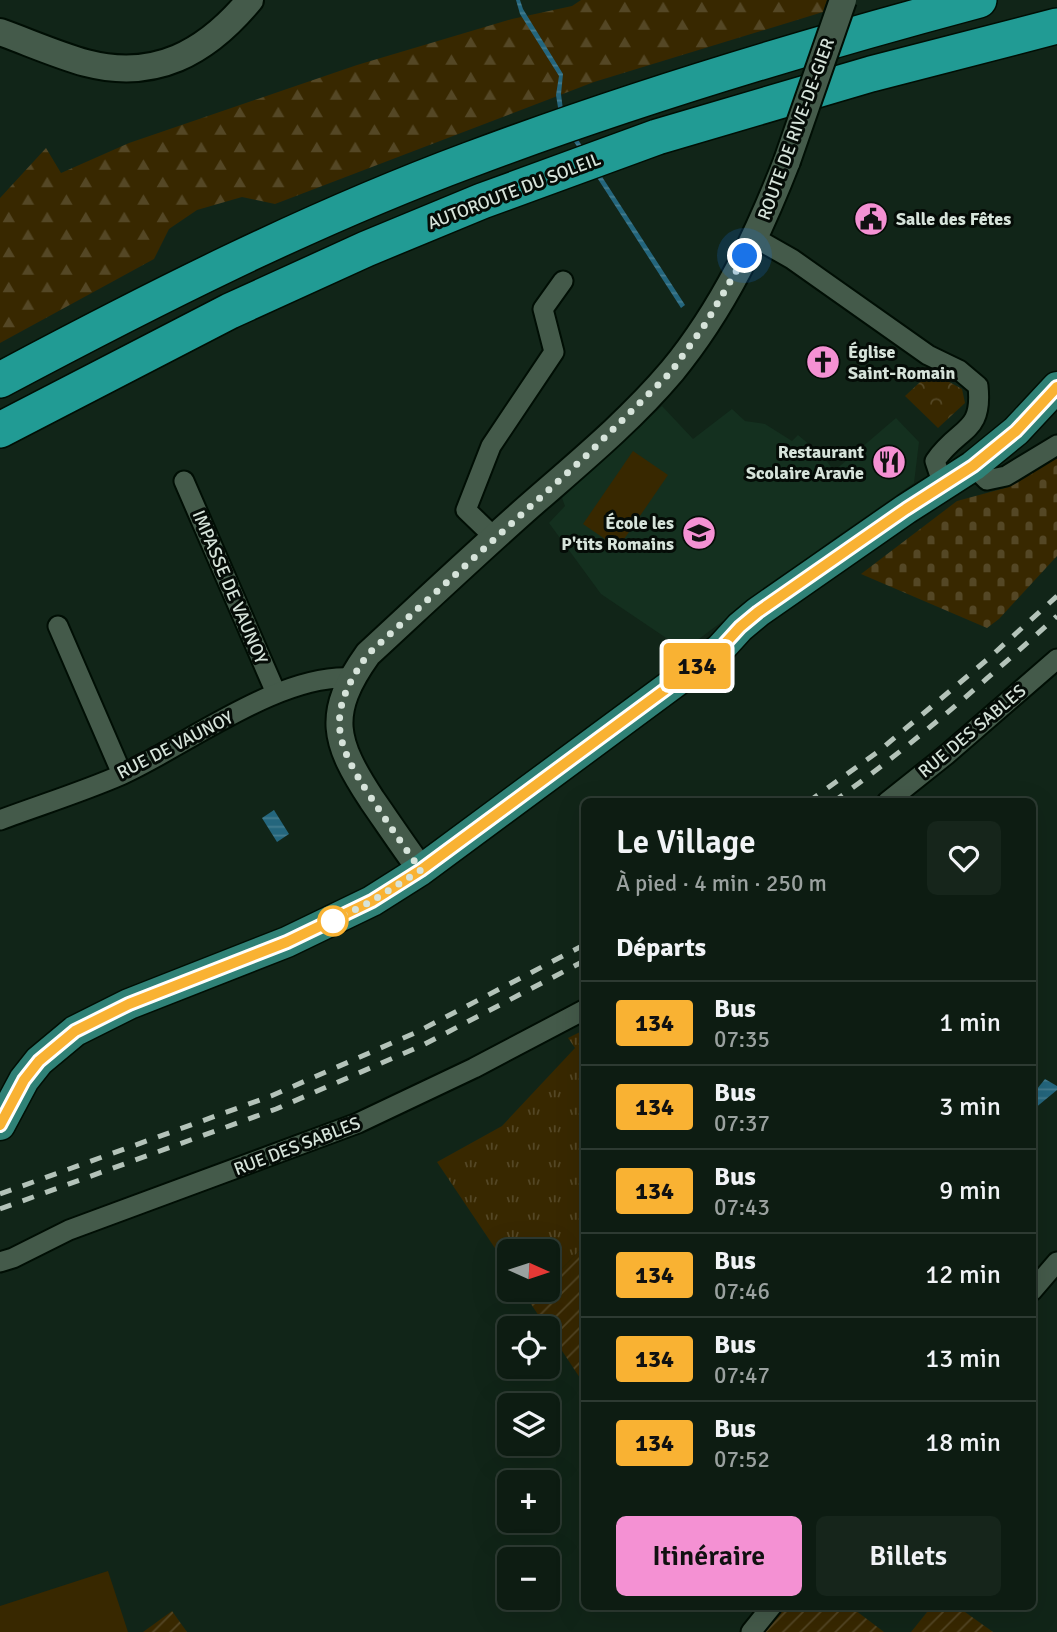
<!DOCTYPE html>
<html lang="fr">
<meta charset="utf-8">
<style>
body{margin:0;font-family:Signika,sans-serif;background:#16251b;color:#f1f3f6;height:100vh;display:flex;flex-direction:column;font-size:26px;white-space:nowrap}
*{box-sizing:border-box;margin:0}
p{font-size:23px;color:#9aa19f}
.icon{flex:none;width:38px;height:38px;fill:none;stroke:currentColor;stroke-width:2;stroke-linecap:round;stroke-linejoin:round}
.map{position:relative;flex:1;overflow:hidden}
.panel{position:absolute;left:581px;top:798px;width:455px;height:812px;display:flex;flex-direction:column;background:#0d1c12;border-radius:10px;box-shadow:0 7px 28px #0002,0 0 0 2px #2d3a32}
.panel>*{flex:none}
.badge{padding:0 14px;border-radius:5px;font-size:24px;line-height:46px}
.needle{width:46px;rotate:93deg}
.buttons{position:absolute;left:497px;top:1239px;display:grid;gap:14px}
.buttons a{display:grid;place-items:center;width:63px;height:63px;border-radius:10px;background:#0d1c12;box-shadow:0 7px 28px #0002,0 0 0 2px #2d3a32;font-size:35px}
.you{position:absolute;width:35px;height:35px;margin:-18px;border:5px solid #fff;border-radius:50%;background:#1a73e8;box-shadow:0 0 0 10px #1a73e833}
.map>.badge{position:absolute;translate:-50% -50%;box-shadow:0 0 0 4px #fff}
h2{padding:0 35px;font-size:26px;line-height:63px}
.round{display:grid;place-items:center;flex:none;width:74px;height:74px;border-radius:10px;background:#16251b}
.overview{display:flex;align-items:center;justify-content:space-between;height:119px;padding:0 35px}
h1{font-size:33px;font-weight:600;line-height:52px}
.primary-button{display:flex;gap:14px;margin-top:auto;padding:14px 35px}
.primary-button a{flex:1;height:80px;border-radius:10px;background:#f491d3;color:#111;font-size:28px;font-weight:600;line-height:80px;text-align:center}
.primary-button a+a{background:#16251b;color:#f1f3f6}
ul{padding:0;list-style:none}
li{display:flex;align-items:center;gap:21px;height:84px;padding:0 35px;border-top:2px solid #2d3a32}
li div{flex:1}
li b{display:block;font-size:26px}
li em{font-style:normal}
li .badge{min-width:77px;font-weight:700;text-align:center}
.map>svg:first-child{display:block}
</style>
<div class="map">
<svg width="1057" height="1632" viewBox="0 0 1057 1632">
<defs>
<pattern id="grass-tufts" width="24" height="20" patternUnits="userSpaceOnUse" patternTransform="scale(1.75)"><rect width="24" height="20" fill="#382800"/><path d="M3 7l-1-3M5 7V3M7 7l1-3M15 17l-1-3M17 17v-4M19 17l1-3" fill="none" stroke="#544725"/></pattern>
<pattern id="forest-firs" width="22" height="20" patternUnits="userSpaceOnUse" patternTransform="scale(1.75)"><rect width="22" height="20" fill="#382800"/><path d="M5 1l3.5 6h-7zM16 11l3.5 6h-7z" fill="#544725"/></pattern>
<pattern id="cemetery-stones" width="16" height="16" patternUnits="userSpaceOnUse" patternTransform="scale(1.75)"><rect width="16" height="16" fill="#382800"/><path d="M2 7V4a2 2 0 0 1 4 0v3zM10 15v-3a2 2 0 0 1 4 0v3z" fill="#544725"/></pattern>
<pattern id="park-crowns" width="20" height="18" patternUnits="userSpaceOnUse" patternTransform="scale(1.75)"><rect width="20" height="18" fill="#382800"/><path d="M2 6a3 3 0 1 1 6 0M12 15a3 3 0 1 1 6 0" fill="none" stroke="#544725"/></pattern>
<pattern id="garden-furrows" width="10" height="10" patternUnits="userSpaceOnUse" patternTransform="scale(1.75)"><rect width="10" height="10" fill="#382800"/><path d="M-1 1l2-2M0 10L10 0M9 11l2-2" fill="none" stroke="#544725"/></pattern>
<pattern id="water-rules" width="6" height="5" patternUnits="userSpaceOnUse" patternTransform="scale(1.75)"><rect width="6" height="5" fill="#24667d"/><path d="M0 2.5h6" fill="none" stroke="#437c8f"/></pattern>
</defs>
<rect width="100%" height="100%" fill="#112518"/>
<polygon fill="#14301f" points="662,406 693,439 732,409 745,421 765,424 792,441 798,435 822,455 834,471 896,418 919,442 914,483 829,542 684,650 601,594 549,523 565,506 562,498"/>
<polygon fill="url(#grass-tufts)" points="584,1030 584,1246 548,1283 548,1251 509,1251 509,1269 437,1162 502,1126 575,1048 568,1038"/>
<polygon fill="url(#forest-firs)" points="581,0 827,0 823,12 594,82 275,204 242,197 197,210 169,229 154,259 0,343 0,198 46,148 61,173 129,143 357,65 512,19 572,6"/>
<polygon fill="url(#cemetery-stones)" points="1057,458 1057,556 999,619 987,628 861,574 957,501 1005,488"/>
<polygon fill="url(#park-crowns)" points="931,372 962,389 965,403 938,428 905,396"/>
<g fill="url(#garden-furrows)">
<polygon points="584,1246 584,1384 529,1301 541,1290 548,1290 548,1283"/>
<polygon points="783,1606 851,1607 884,1632 762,1632"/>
<polygon points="932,1606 958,1607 993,1632 911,1632"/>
<polygon points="172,1611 187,1632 143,1632"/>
</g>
<g fill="#382800">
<polygon points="633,451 668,475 618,548 583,524"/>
<polygon points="108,1571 128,1632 0,1632 0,1606"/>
</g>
<g fill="url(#water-rules)">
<polygon points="516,0 520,0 523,9 563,74 561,94 564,118 685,305 681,308 560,120 556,95 559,76 520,14"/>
<polygon points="274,810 289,834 277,842 262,818"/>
<polygon points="1045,1079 1057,1086 1057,1090 1034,1109 1033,1094"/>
</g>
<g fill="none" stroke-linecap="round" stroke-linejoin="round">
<g stroke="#000e04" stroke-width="23">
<g id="minor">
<path d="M 755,238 L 792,259 L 928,355 L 959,370 L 978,386 C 983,434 959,426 935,461 L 943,485"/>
<polyline points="973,466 987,480 1006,476 1057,445"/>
<polyline points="184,481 276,693"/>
<polyline points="494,537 466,510 491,446 554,352 543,309 563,281"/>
<polyline points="58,626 122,774"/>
<polyline points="887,802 946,755 1057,659"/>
<path d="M 0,820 C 40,805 82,792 121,775 C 187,745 278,674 351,678"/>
<polyline points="0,1262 13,1258 69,1230 358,1123 474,1068 584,1010"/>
<polyline points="1032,1291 1057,1262"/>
<polyline points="751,1632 772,1606"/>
</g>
</g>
<g stroke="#000e04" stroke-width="30">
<g id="secondary">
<path d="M 0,32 C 28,42 57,55 86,63 C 155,81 206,53 250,0"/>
<path d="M 421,870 C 404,847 388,823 372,800 C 334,742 325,714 368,654 C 420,606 472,557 525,510 C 575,466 629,422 672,371 C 723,309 758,235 787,161"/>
</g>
</g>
<g stroke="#000e04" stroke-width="33">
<polyline id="primary" points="0,1125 24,1080 39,1061 75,1031 129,1004 287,942 372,901 421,870 720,649 740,627 758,612 906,509 973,466 1016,431 1057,387"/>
</g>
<g stroke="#000e04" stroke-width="38">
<g id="motorway">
<path d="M 0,380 C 152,299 308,220 469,160 C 636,97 807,46 979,0"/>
<polyline points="0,430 230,311 366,249 482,201 657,137 871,74 1057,26"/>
</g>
</g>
<use href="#minor" stroke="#445a4a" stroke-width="19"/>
<use href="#secondary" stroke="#445a4a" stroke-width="26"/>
<use href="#primary" stroke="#2f8176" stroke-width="30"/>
<use href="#motorway" stroke="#219b94" stroke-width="35"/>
<g stroke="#b4c3b9" stroke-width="5" stroke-dasharray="12 12" stroke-linecap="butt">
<polyline points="808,802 879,751 989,658 1057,596"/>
<path d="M 833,802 C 913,745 985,681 1057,616"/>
<polyline points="0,1194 271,1096 417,1032 584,945"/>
<polyline points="0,1209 276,1109 423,1045 584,961"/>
</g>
<g stroke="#000e04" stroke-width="30" stroke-linecap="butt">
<polyline id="secondary-bridge" points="787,161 843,0"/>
</g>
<use href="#secondary-bridge" stroke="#445a4a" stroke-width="26"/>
</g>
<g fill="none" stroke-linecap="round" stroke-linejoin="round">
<g stroke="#fff" stroke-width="16">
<polyline id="line" points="0,1125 24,1080 39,1061 75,1031 129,1004 287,942 372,901 421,870 720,649 740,627 758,612 906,509 973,466 1016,431 1057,387"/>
</g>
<use href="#line" stroke="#f9b233" stroke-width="10"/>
<path stroke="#d6e3da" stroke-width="7" stroke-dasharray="0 12.6" d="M 333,921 L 372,901 L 421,870 C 404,847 388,823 372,799 C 334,742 325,714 368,654 L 587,455 L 671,372 L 706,323 L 745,256"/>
</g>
<defs>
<g id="civic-disc" transform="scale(1.75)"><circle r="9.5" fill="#f491d3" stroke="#050c07"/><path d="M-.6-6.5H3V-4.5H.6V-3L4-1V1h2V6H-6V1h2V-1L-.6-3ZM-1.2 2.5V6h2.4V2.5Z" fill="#111"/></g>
<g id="church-disc" transform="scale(1.75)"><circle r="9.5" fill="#f491d3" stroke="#050c07"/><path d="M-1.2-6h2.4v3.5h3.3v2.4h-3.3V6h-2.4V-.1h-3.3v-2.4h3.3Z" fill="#111"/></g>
<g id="restaurant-disc" transform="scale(1.75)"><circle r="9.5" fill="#f491d3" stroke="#050c07"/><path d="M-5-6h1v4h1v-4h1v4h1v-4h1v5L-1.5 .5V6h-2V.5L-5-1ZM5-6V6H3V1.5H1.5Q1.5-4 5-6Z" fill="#111"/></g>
<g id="school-disc" transform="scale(1.75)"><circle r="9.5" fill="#f491d3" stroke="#050c07"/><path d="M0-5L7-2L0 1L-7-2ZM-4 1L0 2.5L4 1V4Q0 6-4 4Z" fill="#111"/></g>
</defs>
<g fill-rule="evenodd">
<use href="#civic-disc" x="871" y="219"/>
<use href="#church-disc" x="823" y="362"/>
<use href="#restaurant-disc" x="889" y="462"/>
<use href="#school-disc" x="699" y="533"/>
</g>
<circle fill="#fff" stroke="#f9b233" stroke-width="3.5" cx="333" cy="921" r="14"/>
<g text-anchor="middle" stroke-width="6" stroke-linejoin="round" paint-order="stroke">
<g font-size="18" fill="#d6e3da" stroke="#050c07">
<text transform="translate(796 129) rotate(-70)" y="6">ROUTE DE RIVE-DE-GIER</text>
<text transform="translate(514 191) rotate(-21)" y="6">AUTOROUTE DU SOLEIL</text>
<text transform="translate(230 587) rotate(67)" y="6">IMPASSE DE VAUNOY</text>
<text transform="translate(972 731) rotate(-40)" y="6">RUE DES SABLES</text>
<text transform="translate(175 745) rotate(-27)" y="6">RUE DE VAUNOY</text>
<text transform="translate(297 1146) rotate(-21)" y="6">RUE DES SABLES</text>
</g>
<g font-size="18" font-weight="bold" fill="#d6e3da" stroke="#050c07" text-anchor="start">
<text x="896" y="225">Salle des Fêtes</text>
<text x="848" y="358">Église<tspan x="848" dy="21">Saint-Romain</tspan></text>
<text x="864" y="458" text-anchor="end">Restaurant<tspan x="864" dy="21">Scolaire Aravie</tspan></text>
<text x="674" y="529" text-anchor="end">École les<tspan x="674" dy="21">P'tits Romains</tspan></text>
</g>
</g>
</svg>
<div class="buttons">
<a><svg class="needle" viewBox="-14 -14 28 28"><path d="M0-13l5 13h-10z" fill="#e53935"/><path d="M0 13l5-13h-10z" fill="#9aa19f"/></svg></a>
<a><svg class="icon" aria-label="locate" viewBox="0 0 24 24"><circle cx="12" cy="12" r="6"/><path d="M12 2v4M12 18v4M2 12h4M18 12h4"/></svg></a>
<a><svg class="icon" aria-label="layers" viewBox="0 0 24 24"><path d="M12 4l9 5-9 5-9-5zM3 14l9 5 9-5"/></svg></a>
<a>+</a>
<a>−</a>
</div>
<div class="you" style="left:745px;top:256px"></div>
<b class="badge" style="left:697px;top:666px;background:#f9b233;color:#111">134</b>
<section class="panel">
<div class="overview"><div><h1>Le Village</h1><p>À pied · 4 min · 250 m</p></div><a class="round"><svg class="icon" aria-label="heart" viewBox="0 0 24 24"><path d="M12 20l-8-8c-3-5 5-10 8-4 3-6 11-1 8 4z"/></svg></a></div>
<h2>Départs</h2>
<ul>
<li><span class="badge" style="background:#f9b233;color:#111">134</span><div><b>Bus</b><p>07:35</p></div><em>1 min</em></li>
<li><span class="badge" style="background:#f9b233;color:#111">134</span><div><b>Bus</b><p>07:37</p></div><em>3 min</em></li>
<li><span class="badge" style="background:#f9b233;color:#111">134</span><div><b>Bus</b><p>07:43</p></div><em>9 min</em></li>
<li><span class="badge" style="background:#f9b233;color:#111">134</span><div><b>Bus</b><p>07:46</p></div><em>12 min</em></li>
<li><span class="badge" style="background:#f9b233;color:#111">134</span><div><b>Bus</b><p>07:47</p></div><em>13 min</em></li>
<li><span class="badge" style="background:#f9b233;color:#111">134</span><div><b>Bus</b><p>07:52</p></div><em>18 min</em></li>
</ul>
<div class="primary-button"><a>Itinéraire</a><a>Billets</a></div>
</section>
</div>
